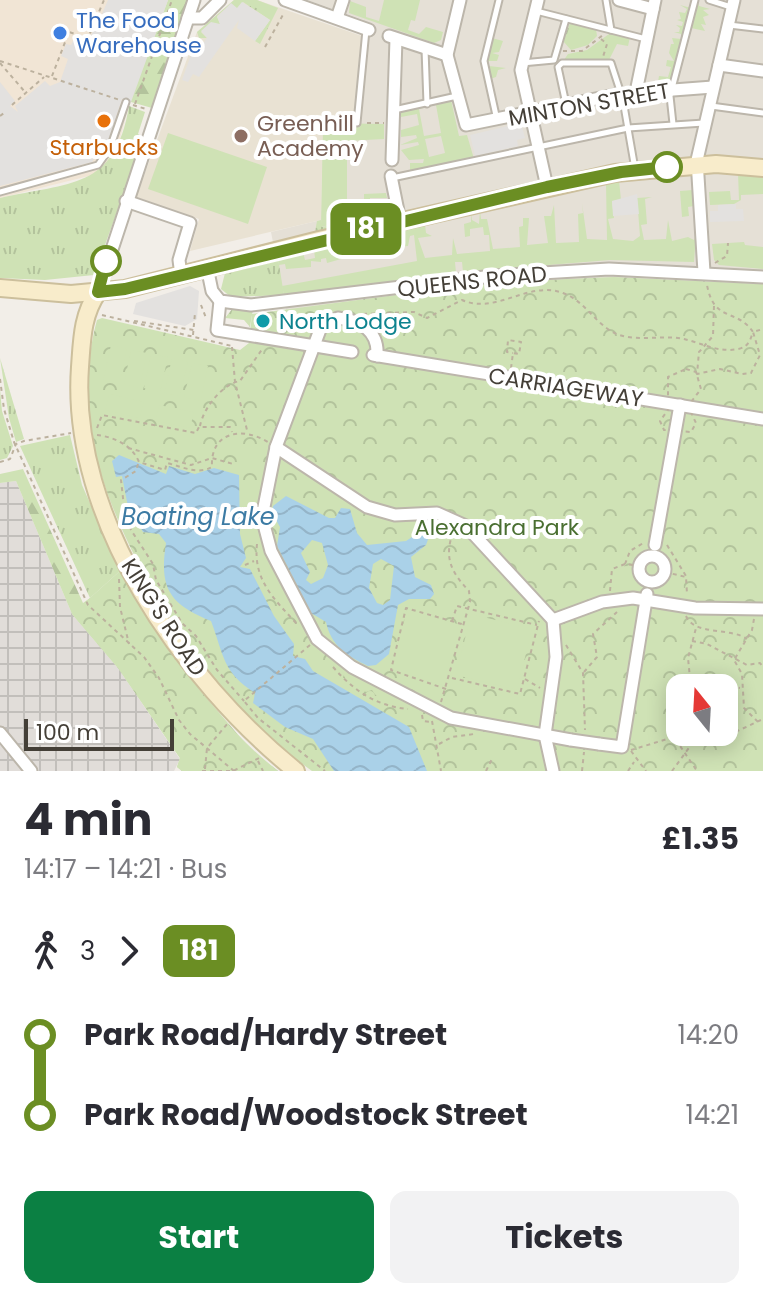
<!DOCTYPE html>
<meta charset="utf-8">
<style>
body{margin:0;font-family:Poppins,sans-serif;background:#f2f2f3;color:#2b2b33;height:100vh;display:flex;flex-direction:column;font-size:30px;white-space:nowrap}
*{box-sizing:border-box;margin:0}
p{font-size:26px;color:#7c7c81}
.icon{flex:none;width:44px;height:44px;fill:none;stroke:currentColor;stroke-width:2;stroke-linecap:round;stroke-linejoin:round}
.map{position:relative;height:771px;overflow:hidden}
.sheet{display:flex;flex-direction:column;background:#fff;flex:1}
.sheet>*{flex:none}
.badge{padding:0 16px;border-radius:12px;font-size:28px;line-height:52px}
.needle{width:52px;rotate:342deg}
.fabs{position:absolute;left:666px;top:674px;display:grid;gap:16px}
.fabs a{display:grid;place-items:center;width:72px;height:72px;border-radius:16px;background:#fff;box-shadow:0 4px 20px #0003;font-size:40px}
.scale{position:absolute;left:24px;bottom:20px;width:150px;box-sizing:border-box;padding-left:8px;border:4px solid #443f37;border-top:0;font-size:22px;line-height:28px;white-space:nowrap;color:#443f37;-webkit-text-stroke:6px #fff;paint-order:stroke}
.map>.badge{position:absolute;translate:-50% -50%;box-shadow:0 0 0 4px #fff}
.legs{display:flex;align-items:center;gap:12px;height:88px;padding:0 24px;font-size:26px}
.legs p{margin-inline-start:auto}
.summary{display:flex;align-items:center;justify-content:space-between;height:136px;padding:0 24px}
h1{font-size:44px;font-weight:700;line-height:60px}
.button{display:flex;gap:16px;margin-top:auto;padding:16px 24px}
.button a{flex:1;height:92px;border-radius:16px;background:#0b8043;color:#fff;font-size:32px;font-weight:700;line-height:92px;text-align:center}
.button a+a{background:#f2f2f3;color:#2b2b33}
ul{padding:0 24px;list-style:none}
li{display:flex;align-items:center;gap:28px;height:80px;font-size:30px}
li i{display:grid;place-items:center;width:12px;height:100%;margin:0 10px;background:currentColor}
li i::after{content:'';width:20px;height:20px;margin:-10px;border:6px solid;border-radius:50%;background:#fff}
li p{margin-inline-start:auto}
li:first-child i{background:linear-gradient(#0000 50%,currentColor 0)}
li:last-child i{background:linear-gradient(currentColor 50%,#0000 0)}
.map>svg:first-child{display:block}
</style>
<div class="map">
<svg width="763" height="771" viewBox="0 0 763 771">
<defs>
<pattern id="industrial-grid" width="8" height="8" patternUnits="userSpaceOnUse" patternTransform="scale(2)"><rect width="8" height="8" fill="#e1ddd9"/><path d="M0 4h8M4 0v8" fill="none" stroke="#c2bfbb"/></pattern>
<pattern id="grass-tufts" width="24" height="20" patternUnits="userSpaceOnUse" patternTransform="scale(2)"><rect width="24" height="20" fill="#cfe2b5"/><path d="M3 7l-1-3M5 7V3M7 7l1-3M15 17l-1-3M17 17v-4M19 17l1-3" fill="none" stroke="#b3c39c"/></pattern>
<pattern id="forest-firs" width="22" height="20" patternUnits="userSpaceOnUse" patternTransform="scale(2)"><rect width="22" height="20" fill="#cfe2b5"/><path d="M5 1l3.5 6h-7zM16 11l3.5 6h-7z" fill="#b3c39c"/></pattern>
<pattern id="park-crowns" width="20" height="18" patternUnits="userSpaceOnUse" patternTransform="scale(2)"><rect width="20" height="18" fill="#cfe2b5"/><path d="M2 6a3 3 0 1 1 6 0M12 15a3 3 0 1 1 6 0" fill="none" stroke="#b3c39c"/></pattern>
<pattern id="water-waves" width="16" height="10" patternUnits="userSpaceOnUse" patternTransform="scale(2)"><rect width="16" height="10" fill="#aad1e8"/><path d="M0 5q4-4 8 0t8 0" fill="none" stroke="#94b4c8"/></pattern>
</defs>
<rect width="100%" height="100%" fill="#f2eee8"/>
<polygon fill="#e5e0d6" points="307,0 763,0 763,284 674,278 553,279 438,289 286,310 271,232 321,220 323,123 354,123 364,20"/>
<polygon fill="#f1e5d5" points="0,0 168,0 131,99 116,152 97,174 0,198"/>
<polygon fill="url(#industrial-grid)" points="16,481 72,614 118,668 180,759 174,771 0,771 0,483"/>
<polygon fill="#e9e2d3" points="234,0 257,0 362,36 354,124 323,123 321,220 190,251 199,219 136,197 197,32"/>
<g fill="url(#grass-tufts)">
<polygon points="234,0 257,0 278,8 260,44 255,41 270,20 243,2 237,9 231,4 217,16 220,24 201,32 207,38 199,38 197,32"/>
<polygon points="570,23 596,29 597,36 588,45 571,50 563,41"/>
<path d="M 129,106 L 145,112 L 138,134 L 144,138 L 94,275 L 45,280 L 0,278 L 0,198 C 70,182 115,190 129,106 Z"/>
<polygon points="389,211 387,215 315,232 317,221 321,220 322,227"/>
<polygon points="278,258 284,295 231,297 221,289 225,273"/>
<polygon points="233,308 253,309 250,327 244,320 225,318"/>
<polygon points="0,358 24,439 16,442 9,418"/>
<polygon points="0,389 2,411 13,446 7,458 0,460"/>
<polygon points="70,435 82,485 120,571 90,598 20,446"/>
</g>
<g fill="url(#forest-firs)">
<polygon points="168,0 188,0 152,108 131,102 131,99"/>
<polygon points="23,469 83,603 90,598 186,674 251,750 278,771 182,771 177,767 180,758 118,668 72,614 16,481 0,483 0,474"/>
</g>
<g fill="url(#park-crowns)" fill-rule="evenodd">
<path d="M 614,277 L 763,284 L 763,771 L 312,771 C 216,704 119,561 94,447 C 85,407 86,360 97,320 L 102,318 L 240,350 L 249,343 L 252,314 L 493,282 ZM 680,688 L 724,688 L 724,732 L 680,732 Z"/>
<path d="M 120,571 C 166,643 210,718 278,771 L 182,771 L 177,767 L 180,758 L 118,668 L 72,614 Z"/>
</g>
<g fill="#cfe2b5" fill-rule="evenodd">
<polygon points="384,0 420,0 415,21 411,20 408,30 419,34 426,27 443,32 441,40 434,43 349,13 350,1 366,7 366,17 379,21"/>
<polygon points="698,0 699,6 710,9 703,10 709,15 703,17 706,25 701,24 705,31 691,28"/>
<polygon points="680,5 691,8 677,71 673,70 670,81 658,82 659,76 668,77 671,67 666,66 667,60 674,61 669,53 671,44 674,44 672,38 681,39 681,34 674,32 679,32 680,28 676,25 682,26 683,22 677,20 681,19 679,12 685,13 687,9"/>
<polygon points="609,34 630,37 628,46 617,44 609,60 604,62 564,60 568,54 587,50"/>
<polygon points="492,38 503,41 499,52 492,53 499,55 497,61 489,61 489,66 506,68 498,70 496,77 490,79 486,61"/>
<path d="M 451,100 L 459,136 L 467,135 L 474,159 L 410,173 L 410,163 L 423,163 L 424,159 L 409,160 L 401,150 L 419,145 L 418,142 L 400,145 L 417,138 L 416,135 L 401,137 L 401,130 L 419,125 L 417,114 L 401,117 L 401,112 ZM 436,105 L 441,133 L 424,136 L 419,109 ZM 441,136 L 445,153 L 429,157 L 425,139 Z"/>
<polygon points="323,123 384,124 384,139 347,141 347,212 364,212 364,194 386,193 387,198 370,198 370,207 389,208 389,211 321,227"/>
<polygon points="168,133 267,167 248,224 148,189"/>
<polygon points="738,173 763,176 763,194 741,195 741,200 734,204 710,205 709,192 730,191 731,200 739,200"/>
<polygon points="619,180 621,200 612,201 614,218 608,219 613,239 633,241 640,236 637,198 652,197 645,199 647,224 641,225 644,240 666,239 668,220 672,241 688,237 694,240 696,235 694,262 610,260 463,272 462,262 455,262 456,273 284,295 282,286 417,261 414,235 410,236 408,246 371,249 365,254 359,248 360,258 355,255 327,263 326,258 321,259 321,262 311,261 311,267 286,269 285,264 279,265 278,258 303,252 305,260 315,258 314,250 425,224 426,233 432,236 418,238 425,258 452,255 453,238 457,254 490,251 489,235 484,235 483,227 470,229 470,236 465,237 464,224 471,222 471,213 472,220 479,224 480,211 481,219 487,219 493,249 520,247 519,227 523,226 523,218 529,218 527,245 548,243 544,216 551,216 554,205 556,243 579,242 578,214 583,213 582,203 587,239 607,240 606,183"/>
<polygon points="693,190 694,206 688,207 689,216 682,217 680,191"/>
<polygon points="744,242 745,245 763,247 763,269 719,265 714,260 712,244"/>
<polygon points="336,321 362,327 372,341 371,349 326,341 323,329"/>
<polygon points="111,345 127,349 120,384 103,380"/>
<polygon points="131,350 147,353 140,388 124,384"/>
<polygon points="151,354 168,357 160,392 144,388"/>
<polygon points="172,358 188,362 180,396 164,393"/>
<polygon points="192,363 208,366 201,401 184,397"/>
<polygon points="109,394 144,402 140,418 105,410"/>
<polygon points="159,405 194,412 190,428 155,421"/>
<polygon points="260,537 306,629 305,630 269,590 270,578 261,573 257,562"/>
<polygon points="645,543 652,543 650,551 640,556 636,564 627,563 631,552"/>
<polygon points="660,545 670,550 684,575 668,571 666,560 660,554"/>
<polygon points="626,566 635,568 645,594 618,594 611,584 611,574 616,568"/>
<polygon points="667,574 683,579 684,589 669,599 650,595 652,587"/>
<polygon points="407,609 461,625 446,686 392,670"/>
<polygon points="471,614 532,629 517,690 456,675"/>
<path d="M 324,653 L 417,708 C 398,707 381,705 372,690 L 366,692 L 350,683 Z"/>
</g>
<g fill="#e3e1df">
<polygon points="108,0 168,0 131,102 122,99 108,141 92,162 0,186 0,82 15,101 10,106 18,112 15,106 45,81 50,86 60,82 68,59 61,56 66,44 71,45 75,37 88,42 95,27 104,30 108,19 101,16"/>
<polygon points="242,2 270,20 255,41 237,28 239,20 199,77 193,74 188,82 182,80 192,52 197,53 207,38 201,31 211,22 220,24 217,17 231,3 237,8"/>
<polygon points="521,123 525,138 517,140 518,146 475,156 470,135"/>
<polygon points="637,194 639,214 613,216 612,201"/>
<polygon points="736,204 736,209 743,209 744,221 710,222 710,211 718,211 718,205"/>
<polygon points="190,286 199,291 197,319 185,326 133,314 136,303"/>
</g>
<g fill="url(#water-waves)" fill-rule="evenodd">
<path d="M 119,455 L 166,474 L 169,466 L 195,474 L 214,468 L 239,475 L 240,534 L 246,558 L 240,567 L 250,569 L 274,616 L 294,644 L 293,656 L 305,659 L 313,671 L 409,727 L 427,771 L 334,771 L 313,739 L 285,727 L 253,703 L 255,693 C 222,672 224,655 211,621 C 169,604 159,588 166,543 L 159,534 L 143,532 L 128,507 L 122,476 L 116,477 L 112,461 Z"/>
<path d="M 286,496 L 329,518 L 335,518 L 341,508 L 350,509 L 357,533 L 367,545 L 406,541 L 424,529 L 430,534 L 426,545 L 411,557 L 415,577 L 431,585 L 434,594 L 430,599 L 409,599 L 398,605 L 389,654 L 376,665 L 368,666 C 347,656 331,646 326,622 L 311,613 L 277,546 L 280,527 L 272,513 L 273,506 ZM 312,540 L 322,543 L 328,565 L 323,578 L 311,584 L 306,580 L 310,572 L 301,553 ZM 381,559 L 394,566 L 390,600 L 383,605 L 377,603 L 369,588 L 373,564 Z"/>
</g>
<g fill="none" stroke-linecap="round" stroke-linejoin="round">
<g stroke="#bcb6ab" stroke-width="9">
<g id="lane">
<polyline points="606,0 611,30"/>
<polyline points="709,0 731,7"/>
<polyline points="536,11 646,39"/>
<polyline points="729,25 763,29"/>
<polyline points="425,49 427,104"/>
<polyline points="522,63 554,60 566,19"/>
<polyline points="566,104 558,67 562,63 611,63 623,100 635,169"/>
<polyline points="711,106 763,113"/>
<polyline points="394,110 457,96"/>
<polyline points="497,120 484,61 499,0"/>
<polyline points="357,123 366,30"/>
<polyline points="673,124 670,96 695,0"/>
<polyline points="392,178 628,128 704,123"/>
<polyline points="0,192 98,165 110,148 126,102"/>
</g>
</g>
<g stroke="#bcb6ab" stroke-width="15">
<g id="street">
<polyline points="285,0 369,30"/>
<polyline points="460,0 447,55 466,125 620,94 713,87"/>
<polyline points="538,0 521,70 547,187"/>
<polyline points="619,0 653,9"/>
<polyline points="188,18 202,18 220,0"/>
<polyline points="337,18 343,0"/>
<polyline points="389,36 447,55"/>
<polyline points="719,65 763,71"/>
<polyline points="636,92 655,0"/>
<polyline points="392,160 396,39"/>
<polyline points="391,176 400,221"/>
<polyline points="126,201 190,223 179,260 181,275"/>
<polyline points="207,267 212,291 220,301 251,305 493,276 609,269 763,277"/>
<polyline points="704,272 697,160 734,0"/>
<polyline points="98,292 194,0"/>
<polyline points="220,301 217,330 352,352"/>
<polyline points="373,355 763,419"/>
<path d="M 377,356 C 379,331 360,320 338,318 L 321,327 L 276,447 L 262,517 L 271,551 L 317,639 L 352,667 L 451,718 L 571,740"/>
<polyline points="276,447 367,507 395,515 437,513 466,526 553,620 602,602 633,598 695,608 763,609"/>
<polyline points="655,545 680,405"/>
<circle cx="652" cy="569" r="13"/>
<polyline points="0,733 31,771"/>
<polyline points="599,744 622,747 647,594"/>
<polyline points="553,771 545,735 556,657 553,620"/>
</g>
</g>
<g stroke="#ccbf9c" stroke-width="20">
<g id="secondary">
<polyline points="0,288 71,294 125,289 319,240 615,173 716,164 763,168"/>
<path d="M 98,292 C 82,315 82,340 80,367 C 69,518 183,680 296,771"/>
</g>
</g>
<g stroke="#bcb19e" stroke-width="2" stroke-dasharray="4 4" stroke-linecap="butt">
<polyline points="601,39 607,44 603,57"/>
<polyline points="265,47 284,13"/>
<polyline points="563,51 582,51 603,35"/>
<polyline points="0,61 120,100"/>
<polyline points="0,63 25,92"/>
<polyline points="52,76 69,32 88,38 104,0"/>
<polyline points="135,104 172,0"/>
<polyline points="12,105 44,77"/>
<polyline points="133,105 146,109"/>
<polyline points="0,116 4,113"/>
<polyline points="367,123 384,123"/>
<polyline points="715,263 727,256 728,243"/>
<polyline points="201,305 206,318"/>
<polyline points="714,306 713,336 699,352 697,374 720,369 742,374 751,373 760,355 753,332 763,329"/>
<path d="M 363,314 L 414,312 L 427,318 L 462,300 C 497,315 528,280 563,293 C 583,300 594,321 611,331 C 631,344 662,334 684,339 C 701,343 719,353 738,349 C 748,347 750,341 753,332 C 737,308 714,323 707,285"/>
<polyline points="102,315 232,346"/>
<polyline points="134,321 194,330"/>
<polyline points="193,335 195,313"/>
<polyline points="232,347 235,382 247,430"/>
<polyline points="511,368 513,353 519,354 521,342 508,340 507,352 513,353"/>
<polygon points="686,369 696,372 701,389 688,406 696,423 691,432 664,430 660,421 668,410 668,377"/>
<polyline points="0,379 4,409 14,442 88,605 144,657 159,678 179,720 190,734 234,771"/>
<path d="M 200,426 C 203,409 222,384 240,381 L 263,348"/>
<polyline points="97,428 102,415 196,433 199,427 230,427 232,432"/>
<path d="M 97,435 C 114,437 132,445 139,462 L 165,470 L 167,463 C 183,467 198,475 212,467 C 210,432 242,426 268,442"/>
<polyline points="128,448 191,465 212,458 233,464"/>
<polyline points="0,462 10,459 16,444 24,441 71,433"/>
<polyline points="138,464 136,471 121,480 124,507 131,530 153,564 156,580 182,623 196,636 217,670 244,701"/>
<path d="M 257,544 C 253,580 274,599 297,624"/>
<polyline points="667,545 686,576"/>
<polyline points="625,564 630,551 645,542"/>
<polyline points="245,565 254,561"/>
<polyline points="665,572 686,577 687,594"/>
<polyline points="119,579 120,607 129,644"/>
<polyline points="610,591 612,569 625,564 639,566"/>
<path d="M 686,616 C 695,636 730,627 747,639"/>
<polyline points="754,619 752,630 734,660 742,674 744,708 758,722"/>
<polyline points="452,621 457,606 537,625"/>
<polyline points="692,641 707,644 747,665 760,663 763,667"/>
<polyline points="310,645 244,701 258,718 325,771"/>
<polyline points="566,645 583,673 585,730"/>
<path d="M 333,667 C 354,691 376,706 408,709"/>
<polyline points="584,672 597,657 593,634 617,612"/>
<polyline points="693,676 708,684 740,688"/>
<polyline points="452,678 520,694 539,621"/>
<polyline points="525,679 540,688"/>
<polyline points="691,688 688,658 696,628"/>
<polyline points="446,689 391,670 406,608 465,625"/>
<path d="M 441,702 L 470,602 L 469,591 C 451,572 443,557 454,530"/>
<polyline points="422,715 423,721 432,722"/>
<polyline points="432,721 441,771"/>
<polyline points="674,736 680,711"/>
<polyline points="439,744 452,737 474,734"/>
<polyline points="631,750 674,737 697,771"/>
<polyline points="631,751 646,771"/>
<polyline points="258,761 263,771"/>
<polyline points="205,769 207,748 228,723"/>
<polyline points="202,771 233,771 259,758"/>
<polyline points="486,771 493,757"/>
<polyline points="582,771 584,752"/>
<polyline points="628,771 634,762"/>
<polyline points="672,771 694,741 729,735 763,719"/>
</g>
<use href="#lane" stroke="#fff" stroke-width="5"/>
<use href="#street" stroke="#fff" stroke-width="11"/>
<use href="#secondary" stroke="#f8eccb" stroke-width="16"/>
<g stroke="#bcb6ab" stroke-width="15" stroke-linecap="butt">
<polyline id="street-bridge" points="571,740 599,744"/>
</g>
<use href="#street-bridge" stroke="#fff" stroke-width="11"/>
</g>
<g fill="none" stroke-linecap="round" stroke-linejoin="round">
<g stroke="#fff" stroke-width="18">
<polyline id="line-1" points="106,261 98,292 125,289 547,187 621,172 667,167"/>
</g>
<use href="#line-1" stroke="#6b8e23" stroke-width="12"/>
</g>
<circle fill="#3f7fe0" stroke="#fff" stroke-width="3" cx="60" cy="33" r="8"/>
<circle fill="#e8710a" stroke="#fff" stroke-width="3" cx="104" cy="121" r="8"/>
<circle fill="#8d6e63" stroke="#fff" stroke-width="3" cx="241" cy="136" r="8"/>
<g fill="#fff" stroke="#6b8e23" stroke-width="4">
<circle cx="667" cy="167" r="14"/>
<circle cx="106" cy="261" r="14"/>
</g>
<circle fill="#0f9aa8" stroke="#fff" stroke-width="3" cx="263" cy="321" r="8"/>
<g text-anchor="middle" stroke-width="8" stroke-linejoin="round" paint-order="stroke">
<g font-size="22" fill="#366cbe" stroke="#fff" text-anchor="start">
<text x="76" y="28">The Food<tspan x="76" dy="25">Warehouse</tspan></text>
</g>
<g font-size="22" fill="#443f37" stroke="#fff">
<text transform="translate(589 104) rotate(-10)" y="8">MINTON STREET</text>
<text transform="translate(472 281) rotate(-6)" y="8">QUEENS ROAD</text>
<text transform="translate(566 387) rotate(9)" y="8">CARRIAGEWAY</text>
<text transform="translate(164 617) rotate(57)" y="8">KING'S ROAD</text>
</g>
<g font-size="22" fill="#785e54" stroke="#fff" text-anchor="start">
<text x="257" y="131">Greenhill<tspan x="257" dy="25">Academy</tspan></text>
</g>
<g font-size="22" fill="#c56008" stroke="#fff">
<text x="104" y="155">Starbucks</text>
</g>
<g font-size="22" fill="#0d838f" stroke="#fff" text-anchor="start">
<text x="279" y="329">North Lodge</text>
</g>
<g font-size="22" fill="#4a6f31" stroke="#fff">
<text x="497" y="535">Alexandra Park</text>
</g>
<g font-size="24" font-style="italic" fill="#3c7ba4" stroke="#fff">
<text x="198" y="525">Boating Lake</text>
</g>
</g>
</svg>
<div class="fabs">
<a><svg class="needle" viewBox="-14 -14 28 28"><path d="M0-13l5 13h-10z" fill="#e53935"/><path d="M0 13l5-13h-10z" fill="#7c7c81"/></svg></a>
</div>
<div class="scale">100 m</div>
<b class="badge" style="left:366px;top:229px;background:#6b8e23;color:#fff">181</b>
</div>
<section class="sheet">
<div class="summary"><div><h1>4 min</h1><p>14:17 – 14:21 · Bus</p></div><b>£1.35</b></div>
<div class="legs"><svg class="icon" aria-label="walk" viewBox="0 0 24 24"><circle cx="13" cy="4" r="2"/><path d="M13 8l-2 6 4 7M11 14l-3 7M7 12l3-4h3l4 4"/></svg>3<svg class="icon" aria-label="forward" viewBox="0 0 24 24"><path d="M9 5l7 7-7 7"/></svg><b class="badge" style="background:#6b8e23;color:#fff">181</b></div>
<ul>
<li><i style="color:#6b8e23"></i><b>Park Road/Hardy Street</b><p>14:20</p></li>
<li><i style="color:#6b8e23"></i><b>Park Road/Woodstock Street</b><p>14:21</p></li>
</ul>
<div class="button"><a>Start</a><a>Tickets</a></div>
</section>
